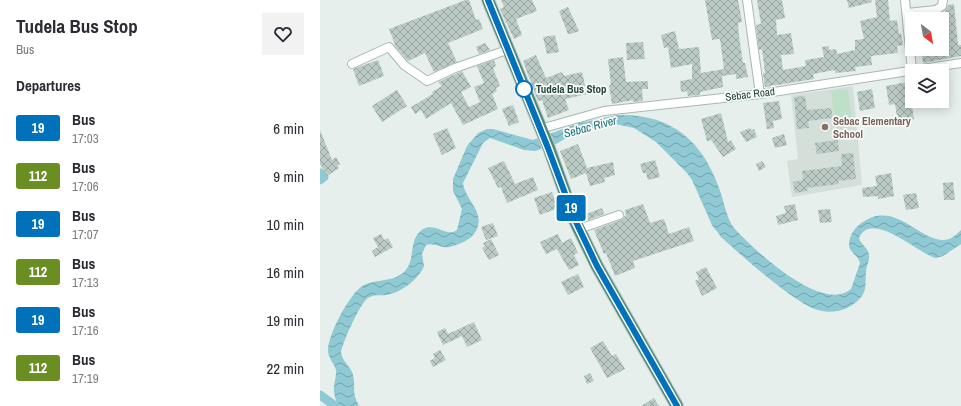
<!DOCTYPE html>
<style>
body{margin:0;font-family:"Archivo Narrow",sans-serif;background:#f2f2f3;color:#2b2b33;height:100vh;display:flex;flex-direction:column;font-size:15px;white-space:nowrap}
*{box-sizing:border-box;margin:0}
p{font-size:13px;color:#7c7c81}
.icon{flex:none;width:22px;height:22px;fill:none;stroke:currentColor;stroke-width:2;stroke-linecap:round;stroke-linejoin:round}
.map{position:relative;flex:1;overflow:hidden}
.panel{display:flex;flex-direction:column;background:#fff;width:320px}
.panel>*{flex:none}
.badge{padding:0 8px;border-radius:3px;font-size:14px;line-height:26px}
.needle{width:26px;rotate:149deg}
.tools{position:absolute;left:585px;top:12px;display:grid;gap:8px}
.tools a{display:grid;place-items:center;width:44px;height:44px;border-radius:0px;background:#fff;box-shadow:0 2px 10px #0003;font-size:20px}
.map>.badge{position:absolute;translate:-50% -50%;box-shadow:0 0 0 2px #fff}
h2{padding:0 16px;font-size:15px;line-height:36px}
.round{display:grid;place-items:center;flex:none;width:42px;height:42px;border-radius:0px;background:#f2f2f3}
.overview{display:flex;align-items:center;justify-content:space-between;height:68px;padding:0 16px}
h1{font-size:19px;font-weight:700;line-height:30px}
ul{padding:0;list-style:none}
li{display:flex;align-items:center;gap:12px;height:48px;padding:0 16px}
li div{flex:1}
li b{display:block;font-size:15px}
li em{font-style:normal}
li .badge{min-width:44px;font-weight:700;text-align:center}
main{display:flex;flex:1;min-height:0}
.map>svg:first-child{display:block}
</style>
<main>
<section class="panel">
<div class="overview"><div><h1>Tudela Bus Stop</h1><p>Bus</p></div><a class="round"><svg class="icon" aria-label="heart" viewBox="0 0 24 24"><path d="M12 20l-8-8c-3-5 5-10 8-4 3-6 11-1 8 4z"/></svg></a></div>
<h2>Departures</h2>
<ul>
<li><span class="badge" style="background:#0072bc;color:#fff">19</span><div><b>Bus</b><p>17:03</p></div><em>6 min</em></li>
<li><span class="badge" style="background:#6b8e23;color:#fff">112</span><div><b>Bus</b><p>17:06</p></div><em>9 min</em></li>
<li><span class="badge" style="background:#0072bc;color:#fff">19</span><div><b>Bus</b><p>17:07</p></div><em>10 min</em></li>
<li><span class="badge" style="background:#6b8e23;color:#fff">112</span><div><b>Bus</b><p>17:13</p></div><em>16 min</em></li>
<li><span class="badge" style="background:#0072bc;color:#fff">19</span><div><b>Bus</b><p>17:16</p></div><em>19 min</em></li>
<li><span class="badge" style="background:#6b8e23;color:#fff">112</span><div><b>Bus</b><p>17:19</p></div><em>22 min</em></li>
</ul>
</section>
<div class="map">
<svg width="641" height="406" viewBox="0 0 641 406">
<defs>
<pattern id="water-waves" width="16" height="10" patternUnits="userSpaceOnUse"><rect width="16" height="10" fill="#8ec9d4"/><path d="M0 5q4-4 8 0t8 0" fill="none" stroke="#74a5ad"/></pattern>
<pattern id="building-cross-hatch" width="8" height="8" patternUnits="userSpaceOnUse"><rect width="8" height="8" fill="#bbcac4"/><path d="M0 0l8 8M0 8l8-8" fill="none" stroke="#98a6a0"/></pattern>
</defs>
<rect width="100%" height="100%" fill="#e6efeb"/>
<polygon fill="#d4dfda" points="533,86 542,185 472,197 467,161 478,159 471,95"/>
<polygon fill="#bfe0c8" points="528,89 533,127 516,129 511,91"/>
<path fill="url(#water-waves)" d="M 297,115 C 349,113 382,139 399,188 C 404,201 406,217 414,228 C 433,249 502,314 531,289 L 540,263 C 538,255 529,252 529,245 C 529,236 534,229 540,224 C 573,198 597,239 623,240 C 631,240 636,235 641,230 L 641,244 L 623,256 L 616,258 C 598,254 552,209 539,238 C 541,245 549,248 549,256 C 550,261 546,266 546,271 C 545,285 548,293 535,303 C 525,311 511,314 498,310 C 475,304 420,254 401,237 L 392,225 L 372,180 L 367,173 L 336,142 L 314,128 L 295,124 L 278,127 L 257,132 L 234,145 L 215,151 L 204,150 L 170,138 L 163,143 L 143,183 C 145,200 166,212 156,231 C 151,240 140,244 130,247 C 122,249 114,242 106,245 L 102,254 L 104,266 C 99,279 81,293 66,295 C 60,296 54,294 48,298 C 40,303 23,342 21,352 C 22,362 31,366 33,375 C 36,389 31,391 39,406 L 17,406 C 17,401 14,396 14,391 C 13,384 17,377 16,370 C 14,363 8,358 8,350 C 8,335 30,292 44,285 C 57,279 73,282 84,272 C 97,259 87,240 103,229 C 116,222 127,238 137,230 L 142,209 L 133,191 L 133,179 L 147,146 L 158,133 L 167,129 L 173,129 L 213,140 L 259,123 Z"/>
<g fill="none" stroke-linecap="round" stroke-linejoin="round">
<g stroke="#8ec9d4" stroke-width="9">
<polyline points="0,173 4,177 0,180"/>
<polyline points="0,395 15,406"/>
</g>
</g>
<g fill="url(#building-cross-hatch)">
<polygon points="146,0 149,0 156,20 159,19 163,29 128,43 137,62 114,72 105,53 88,61 76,47 69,29"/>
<polygon points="181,0 212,0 217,11 196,19 202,35 194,39 180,9 184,7"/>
<polygon points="385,0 418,0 422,22 418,23 419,36 423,63 425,63 428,77 416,79 416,74 402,76 403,87 380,92 380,95 368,96 367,91 361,92 360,81 372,79 372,64 351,68 348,47 344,48 341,35 355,31 359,49 379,47 381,73 404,69 400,39 392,40"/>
<polygon points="437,0 462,0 465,18 456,20 457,35 471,33 474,54 461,55 463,70 486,66 485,60 504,57 502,47 509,46 509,50 516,49 517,54 535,50 535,40 544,39 540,21 557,17 555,0 568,0 570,21 577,20 579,34 581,33 583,45 577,46 578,53 551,56 552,65 535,67 536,71 515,73 515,70 493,74 494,79 445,87 443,73 445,73 442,49 439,50 436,25 441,24"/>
<polygon points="527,0 551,0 552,2 529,8"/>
<polygon points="634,4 638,45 641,45 641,56 603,63 601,49 622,49 622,47 627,46 625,11 628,5"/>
<polygon points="248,7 259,31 251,34 248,34 239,11"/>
<polygon points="235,35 239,52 227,54 223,37"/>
<polygon points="323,42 325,59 307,60 306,43"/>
<polygon points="165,43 170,50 159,54 156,47"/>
<polygon points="216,55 226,78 242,72 244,76 262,72 267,94 245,99 249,110 228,118 222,100 218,101 203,61"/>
<polygon points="303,57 306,82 328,81 328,89 322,89 323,101 313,102 313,100 292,104 289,85 291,85 288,59"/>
<polygon points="58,60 64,76 39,86 33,69"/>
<polygon points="174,60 176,66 173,68 180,86 176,88 177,91 172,94 178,109 143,125 131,103 106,119 101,110 95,114 91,107 113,94 112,92 122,86 118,82 142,71 151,87 141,92 149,107 160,102 154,87 164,83 157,66"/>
<polygon points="588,82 594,119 578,122 575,104 569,105 566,86"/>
<polygon points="552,89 555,108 540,111 537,92"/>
<polygon points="77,90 87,106 62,122 52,106"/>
<polygon points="485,96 487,110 511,108 513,118 488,121 489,128 477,129 474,97"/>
<polygon points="459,101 462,119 453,121 454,128 447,129 443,103"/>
<polygon points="193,105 199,122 189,126 182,109"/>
<polygon points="401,113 408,142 411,140 416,149 403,157 391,140 387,141 381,119"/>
<polygon points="127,128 136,148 122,155 113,134"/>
<polygon points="430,128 431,130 434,129 437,137 426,142 420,132"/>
<polygon points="0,130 12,160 16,157 20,164 17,166 19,168 7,176 0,164"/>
<polygon points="464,134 467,145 455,148 452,138"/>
<polygon points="518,140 519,151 497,154 495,143"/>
<polygon points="258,144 267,168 293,162 295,175 284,178 285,182 270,186 266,173 251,179 240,151"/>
<polygon points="533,153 536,179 518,181 519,184 487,188 488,191 475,193 473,182 483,180 482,171 522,166 521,154"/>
<polygon points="335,160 340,177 328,180 326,173 323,173 320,164"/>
<polygon points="184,161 195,184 213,177 218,190 187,203 181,187 178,188 168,168"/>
<polygon points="442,161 446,167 439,171 436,164"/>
<polygon points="571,173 574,196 558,199 558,196 543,197 542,188 557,186 555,176"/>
<polygon points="633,182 635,200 624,200 623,183"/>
<polygon points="232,192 238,208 220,215 214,198"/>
<polygon points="596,193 599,208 586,210 583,195"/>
<polygon points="323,204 330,223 344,219 349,234 369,227 374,241 313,261 315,268 295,276 286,253 284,254 274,230 301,220 306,215 305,210"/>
<polygon points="475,204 478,220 458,225 456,216 466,213 464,206"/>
<polygon points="282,208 284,214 268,220 266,214"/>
<polygon points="510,209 512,222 500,223 498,210"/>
<polygon points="173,223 178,236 166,240 161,227"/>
<polygon points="61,234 64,240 68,238 73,247 55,257 52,251 58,247 53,238"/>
<polygon points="238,234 242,243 251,238 258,253 254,255 259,265 249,270 237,249 226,254 220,242"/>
<polygon points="171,239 179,255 169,260 162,248 165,246 163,243"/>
<polygon points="386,267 397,288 382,296 375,281 379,279 376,272"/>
<polygon points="258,274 264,287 248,295 241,282"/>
<polygon points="154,322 162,340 147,347 142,336 123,345 117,332 125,328 128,334"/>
<polygon points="283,341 292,356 296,354 305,369 287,378 270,348"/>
<polygon points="120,350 126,360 113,367 110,361 115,358 113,354"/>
<polygon points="270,373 274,381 267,384 264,376"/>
<polygon points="334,398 339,406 321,406"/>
</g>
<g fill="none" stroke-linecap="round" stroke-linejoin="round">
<g stroke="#a8b8b2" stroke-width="10">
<g id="minor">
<polyline points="427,0 440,94"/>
<polyline points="585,0 592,70"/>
<polyline points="587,13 616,10 622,6 623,0"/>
<polyline points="32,64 69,47 84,65 107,81 135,68 187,50"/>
<polyline points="220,129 284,111 440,94 641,63"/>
<polyline points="259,229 299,215"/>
</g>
</g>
<g stroke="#c2cac8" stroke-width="14">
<polyline id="trunk" points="168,0 229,148 255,221 277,266 357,406"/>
</g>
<use href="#minor" stroke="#fff" stroke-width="8"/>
<use href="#trunk" stroke="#4c8a7c" stroke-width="12"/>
</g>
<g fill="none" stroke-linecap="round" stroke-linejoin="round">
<g stroke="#fff" stroke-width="9">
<polyline id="line" points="168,0 228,148 255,220 277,266 357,406"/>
</g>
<use href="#line" stroke="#0072bc" stroke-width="6"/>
</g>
<circle fill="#fff" stroke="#0072bc" stroke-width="2" cx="204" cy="89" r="8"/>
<circle fill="#8d6e63" stroke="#f7fbf9" stroke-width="1.5" cx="505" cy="127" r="4"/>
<g text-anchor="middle" stroke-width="3.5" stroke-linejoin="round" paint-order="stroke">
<g font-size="11" font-weight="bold" fill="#24423a" stroke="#f7fbf9" text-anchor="start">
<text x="216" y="93">Tudela Bus Stop</text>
</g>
<g font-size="11" fill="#24423a" stroke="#f7fbf9">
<text transform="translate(430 94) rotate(-7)" y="4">Sebac Road</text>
</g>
<g font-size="11" font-weight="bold" fill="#785e54" stroke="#f7fbf9" text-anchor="start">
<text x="513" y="125">Sebac Elementary<tspan x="513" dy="13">School</tspan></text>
</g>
<g font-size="12" font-style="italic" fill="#1c6f80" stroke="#f7fbf9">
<text transform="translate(270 127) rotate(-15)" y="4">Sebac River</text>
</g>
</g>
</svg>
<div class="tools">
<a><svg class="needle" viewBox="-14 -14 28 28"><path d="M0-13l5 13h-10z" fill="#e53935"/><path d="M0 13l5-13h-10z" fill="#7c7c81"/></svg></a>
<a><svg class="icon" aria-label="layers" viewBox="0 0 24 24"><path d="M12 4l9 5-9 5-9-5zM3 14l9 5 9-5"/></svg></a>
</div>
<b class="badge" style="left:251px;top:208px;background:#0072bc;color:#fff">19</b>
</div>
</main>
